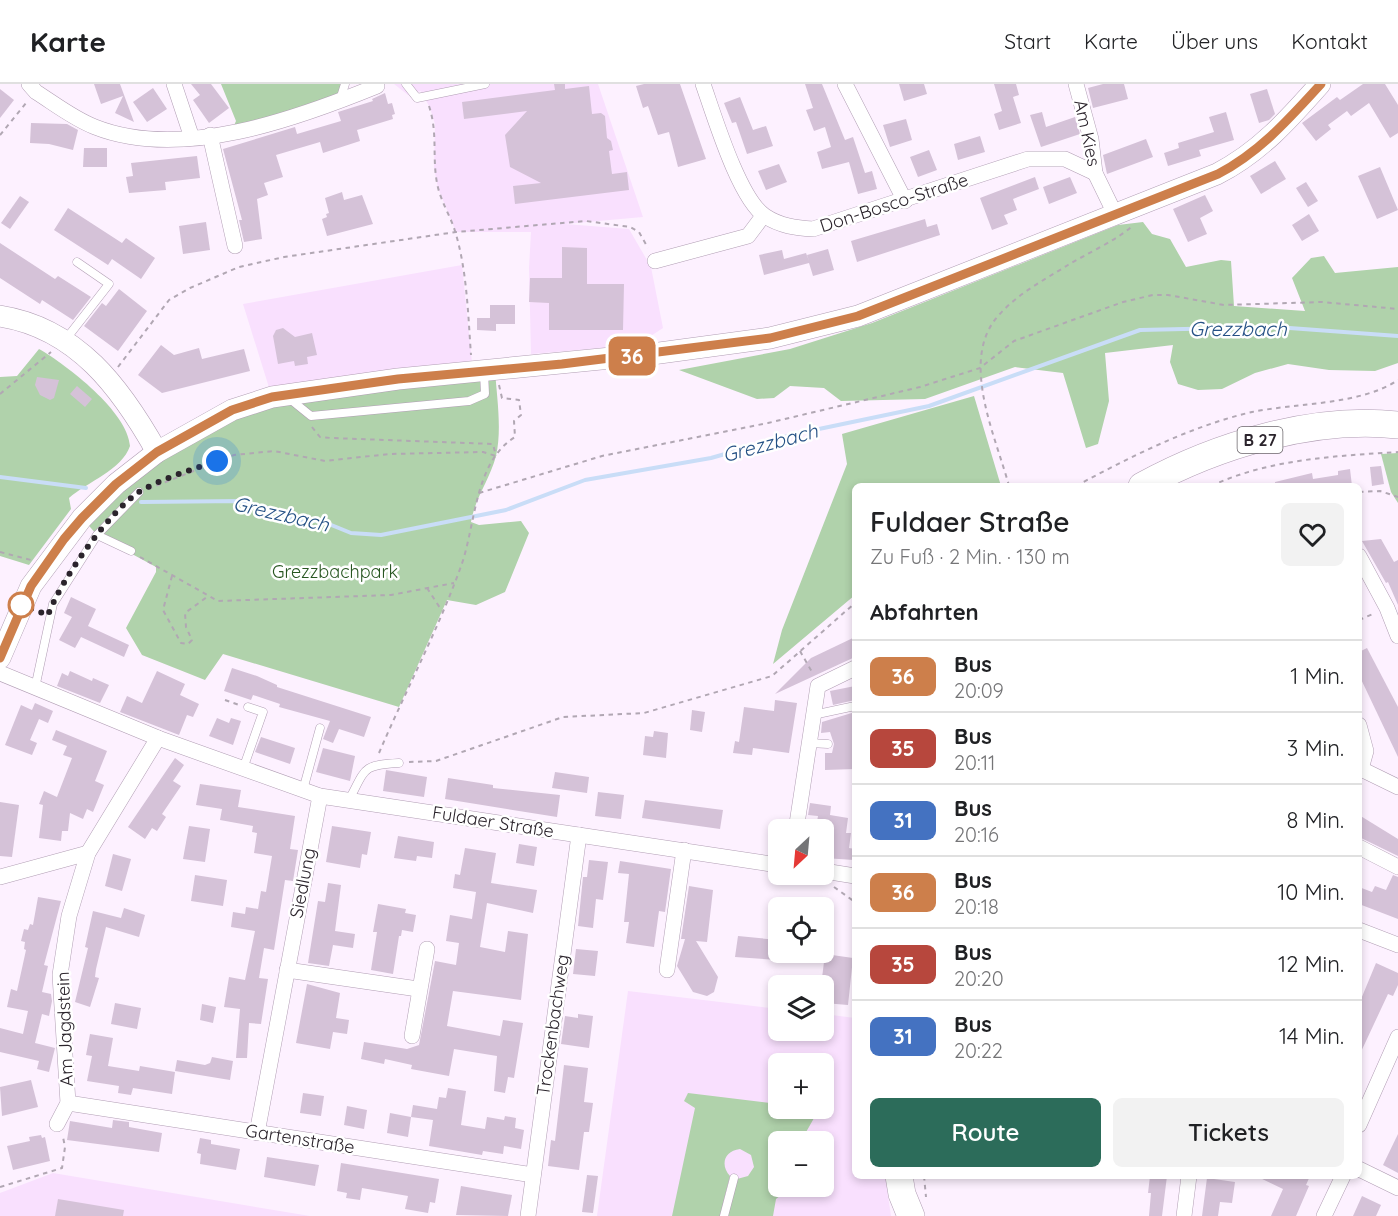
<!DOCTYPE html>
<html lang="de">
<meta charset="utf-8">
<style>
body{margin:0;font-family:Quicksand,sans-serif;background:#f2f2f2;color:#202124;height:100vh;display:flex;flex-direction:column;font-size:22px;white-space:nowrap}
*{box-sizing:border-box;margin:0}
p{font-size:20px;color:#757577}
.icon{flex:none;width:33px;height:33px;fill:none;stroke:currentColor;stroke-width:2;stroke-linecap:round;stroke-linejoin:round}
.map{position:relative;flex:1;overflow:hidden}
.side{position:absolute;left:852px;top:399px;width:510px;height:696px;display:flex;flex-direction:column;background:#fff;border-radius:9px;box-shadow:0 3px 9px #0003}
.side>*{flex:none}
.badge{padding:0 12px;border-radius:9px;font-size:21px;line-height:39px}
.needle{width:39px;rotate:206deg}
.fabs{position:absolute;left:768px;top:735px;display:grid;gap:12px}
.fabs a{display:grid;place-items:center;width:66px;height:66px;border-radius:9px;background:#fff;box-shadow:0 3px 9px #0003;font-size:30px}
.you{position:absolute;width:30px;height:30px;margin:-15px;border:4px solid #fff;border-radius:50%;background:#1a73e8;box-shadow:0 0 0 9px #1a73e833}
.map>.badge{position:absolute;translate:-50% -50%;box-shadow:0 0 0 3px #fff}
h2{padding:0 18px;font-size:22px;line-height:54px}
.round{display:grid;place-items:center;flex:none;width:63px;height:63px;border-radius:9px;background:#f2f2f2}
.overview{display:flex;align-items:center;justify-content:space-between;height:102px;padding:0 18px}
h1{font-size:28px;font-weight:600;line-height:45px}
.action{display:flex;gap:12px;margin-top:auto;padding:12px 18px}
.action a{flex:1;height:69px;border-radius:9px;background:#2c6c5a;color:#fff;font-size:24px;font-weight:600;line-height:69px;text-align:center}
.action a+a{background:#f2f2f2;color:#202124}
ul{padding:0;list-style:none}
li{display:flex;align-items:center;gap:18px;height:72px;padding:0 18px;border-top:2px solid #e0e0e0}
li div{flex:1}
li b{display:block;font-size:22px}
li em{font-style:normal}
li .badge{min-width:66px;font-weight:700;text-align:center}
header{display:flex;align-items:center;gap:36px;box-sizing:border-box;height:84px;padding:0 30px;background:#fff;border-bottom:2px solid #e0e0e0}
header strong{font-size:28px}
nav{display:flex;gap:33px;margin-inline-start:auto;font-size:21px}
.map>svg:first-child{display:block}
</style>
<header>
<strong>Karte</strong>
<nav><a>Start</a><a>Karte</a><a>Über uns</a><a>Kontakt</a></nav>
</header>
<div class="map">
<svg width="1398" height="1132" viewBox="0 0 1398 1132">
<rect width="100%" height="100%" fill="#fdf1ff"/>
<g fill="#f9e0fe" fill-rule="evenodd">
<polygon points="394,0 598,0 643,133 565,140 629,145 651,183 663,244 637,261 531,270 529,184 531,148 456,148 438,104 434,84 435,40 430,24 421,7 408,11"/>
<polygon points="462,181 473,289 272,313 243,220"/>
<path d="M 628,907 L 778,925 L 778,946 L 824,946 L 824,930 L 855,934 L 855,1092 L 885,1092 L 891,1132 L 597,1132 ZM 778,980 L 824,980 L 824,1024 L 778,1024 ZM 778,1058 L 824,1058 L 824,1102 L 778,1102 Z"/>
<polygon points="53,1089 310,1132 0,1132 0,1109"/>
</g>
<g fill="#b0d2ab">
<polygon points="221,0 345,0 339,18 231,48 236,37"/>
<polygon points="1143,138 1152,150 1170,155 1186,183 1221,176 1231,177 1234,222 1305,227 1292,194 1311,174 1324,172 1335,189 1398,183 1398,279 1375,287 1329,286 1288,280 1255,289 1222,305 1198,306 1178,300 1170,278 1173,261 1105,269 1109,317 1098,360 1086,364 1063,289 1015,283 925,315 841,317 824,304 790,302 774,314 757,315 679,286 790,265 872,239 1118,141"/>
<path d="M 39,265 C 67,281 128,328 130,362 C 122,386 87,398 69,414 L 71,425 L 29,481 L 0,472 L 0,293 L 17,292 Z"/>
<path d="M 495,287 C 497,314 502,346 496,372 C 490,395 475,414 471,438 L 479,441 L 521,437 L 529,449 L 505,508 L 476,521 L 447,516 L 399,623 L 223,570 L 205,596 L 142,571 L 126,544 L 156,488 L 156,483 L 97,451 L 83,435 L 232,326 Z"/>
<polygon points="974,312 1001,402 855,402 855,511 773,580 782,546 847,380 842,350"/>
<polygon points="1398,369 1398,419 1391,408 1381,370"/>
<path d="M 688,1009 L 778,1020 L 778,1024 L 818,1027 L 801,1057 L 778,1058 L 778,1102 L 797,1103 L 797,1109 L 781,1111 L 776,1115 L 773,1132 L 727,1132 L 737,1095 L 748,1092 L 754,1083 L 751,1071 L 740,1065 C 724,1067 720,1081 730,1092 L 720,1132 L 672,1132 L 695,1024 L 684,1017 Z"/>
</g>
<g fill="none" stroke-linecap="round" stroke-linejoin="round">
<g stroke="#c9ddf7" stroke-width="4">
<polyline points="0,393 86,404"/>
<polyline points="141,418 241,417 275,426 295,436 306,438 319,436 351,449 381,451 506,426 585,396 711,374 795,350 929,322 1140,246 1276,243 1398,252"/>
</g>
</g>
<g fill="#d5c2d8">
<polygon points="94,0 120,0 134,38 115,29 123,12 101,20"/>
<polygon points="191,0 211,0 229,24 209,39 193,16 200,11"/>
<polygon points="554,0 565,0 565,5 589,2 592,30 601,29 605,32 607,54 611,57 613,66 609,67 612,90 627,88 629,106 515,120 513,102 541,99 510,83 505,51 527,27 464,35 462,18 555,6"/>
<polygon points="644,0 680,0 706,75 678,83 669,48 658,51 648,22 643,24 636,2"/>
<polygon points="805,0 822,0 845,56 853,53 865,89 872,87 877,105 858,110 849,78 822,85 817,68 831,63 825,43 814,47 806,26 813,24"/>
<polygon points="899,0 924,0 927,10 904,17"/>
<polygon points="994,0 1016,0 1019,11 1013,13 1021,39 999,46 994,30 1002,27"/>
<polygon points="1103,0 1124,0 1128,15 1093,24 1088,4"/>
<polygon points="1363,0 1385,0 1398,21 1398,49 1390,54 1369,19 1351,32 1347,27 1328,41 1331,45 1316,57 1302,39 1337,13 1340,16"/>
<polygon points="153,4 167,25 147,38 133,18"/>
<polygon points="0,5 14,16 0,34"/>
<polygon points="1267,5 1275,30 1269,36 1259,39 1250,10"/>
<polygon points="385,9 388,20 392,19 395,30 392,31 393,35 357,46 360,57 323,69 320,58 276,71 283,93 264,99 268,111 257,115 262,155 244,158 239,136 242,136 223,65 295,43 297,50 341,37 338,28 373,17 372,15"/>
<polygon points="740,13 753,46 766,42 773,62 747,70 736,38 732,39 724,19"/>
<polygon points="1042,28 1046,43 1075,33 1080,50 1041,63 1030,31"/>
<polygon points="1226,28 1234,56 1199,66 1201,72 1168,82 1164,69 1179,64 1178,59 1214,48 1209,33"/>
<polygon points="906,35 912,56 890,63 883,41"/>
<polygon points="31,39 67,40 78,46 73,66 49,60 30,59"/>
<polygon points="980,52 985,68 958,76 954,60"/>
<polygon points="1146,55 1153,73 1107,90 1103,71"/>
<polygon points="84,64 107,64 107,83 83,83"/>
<polygon points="929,66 937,86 918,93 910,73"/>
<polygon points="197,72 200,94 165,98 166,106 129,109 126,93 133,92 131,79"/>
<polygon points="1275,77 1286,95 1261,110 1250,92"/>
<polygon points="779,80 787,98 766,106 758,87"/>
<polygon points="1380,83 1398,126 1377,135 1358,92"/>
<polygon points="1035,93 1039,105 1013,115 1017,126 1004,131 1008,140 992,146 980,114"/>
<polygon points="1070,93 1077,109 1049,120 1043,103"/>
<polygon points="1306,98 1318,117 1308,123 1296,104"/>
<polygon points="342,108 344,116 362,111 373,140 327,152 322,135 327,133 326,130 329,129 325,114"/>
<polygon points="1205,111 1213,127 1200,134 1207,150 1188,158 1173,125"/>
<polygon points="20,112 29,118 10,145 1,139"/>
<polygon points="68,124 122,159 126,154 155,174 141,195 112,175 108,181 54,146"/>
<polygon points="1309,130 1319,147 1302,157 1292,141"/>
<polygon points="925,135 927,143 937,140 940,151 857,178 851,157"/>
<polygon points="206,138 210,166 183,170 179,142"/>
<polygon points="0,159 55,195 58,192 91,213 73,236 42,216 40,220 0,194"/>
<polygon points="562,163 587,164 587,200 624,200 623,246 549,246 549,219 529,218 530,194 562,194"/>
<polygon points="828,165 834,186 813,192 809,179 764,191 759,171 782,166 784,175 806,169 809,177 807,171"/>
<polygon points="119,205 147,227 118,267 84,242 102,219 106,222"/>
<polygon points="490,221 515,221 515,240 496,240 496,247 477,246 477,234 490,234"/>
<polygon points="283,244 295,253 312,249 317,271 307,273 308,280 295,282 294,277 278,280 273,252 276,246"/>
<polygon points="161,261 174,271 199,264 202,275 244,265 250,287 162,309 138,291"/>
<polygon points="37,293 59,296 54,314 50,316 40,311 35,301"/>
<polygon points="77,302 92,315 85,323 70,310"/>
<polygon points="1381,382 1384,400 1372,402 1370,383"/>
<polygon points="1350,385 1352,402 1275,402 1275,398 1312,389 1313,395 1338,391 1338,387"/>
<polygon points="1381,455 1394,478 1398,476 1398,521 1388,498 1386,499 1362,457"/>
<polygon points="71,513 96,525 88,542 129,561 124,573 81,553 75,564 59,556 72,533 64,529"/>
<polygon points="855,553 855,573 775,610 811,574"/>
<polygon points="1367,564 1398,623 1398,673 1359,591 1359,568"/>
<polygon points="232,584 257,592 277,601 277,603 371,633 364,653 339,645 333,659 323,655 330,637 279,623 280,620 253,611 251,616 224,607"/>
<polygon points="70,587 92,597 93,594 109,601 100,619 57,602 62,589 68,592"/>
<polygon points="157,587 185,600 180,611 199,620 193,633 187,631 179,651 120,628 127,612 142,619"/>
<polygon points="855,602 855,616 833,621 830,607"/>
<polygon points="775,616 797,619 789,669 753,664 752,671 733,669 735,657 739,658 744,623 774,627"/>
<polygon points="35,619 53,627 48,639 39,635 30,656 37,659 32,671 5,661 21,621 32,626"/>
<polygon points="692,626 705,628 702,648 690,646"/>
<polygon points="855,628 855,685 825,686 825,669 832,669 834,660 830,648 821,649 822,638"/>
<polygon points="217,634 229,639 231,634 241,637 233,661 209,652"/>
<polygon points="56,646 107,667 95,697 104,701 93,728 87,725 83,735 70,729 68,747 62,747 61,757 39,754 43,721 39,720 44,707 57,713 72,674 63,671 67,662 52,656"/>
<polygon points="654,647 668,649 666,674 643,671 645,652 653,653"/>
<polygon points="261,653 295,664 290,680 255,668"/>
<polygon points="323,664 355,672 350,697 316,688"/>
<polygon points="175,674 184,681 173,697 181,702 162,730 166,733 157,747 152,744 145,755 128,743"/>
<polygon points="386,686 427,693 424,713 383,707"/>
<polygon points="555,688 589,693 587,709 552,704"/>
<polygon points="448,694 493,701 493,704 560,711 557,733 445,715"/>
<polygon points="200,700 241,706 238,723 295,732 290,765 298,766 293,797 285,796 274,866 264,864 259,894 268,895 261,940 249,939 247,974 236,974 240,925 224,923 229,893 245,896 255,847 231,843 233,828 245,830 246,823 258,825 261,807 266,808 272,772 254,769 257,749 252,748 253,742 220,736 222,725 196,721"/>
<polygon points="598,708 624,711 621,735 595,732"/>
<polygon points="645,716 723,726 720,745 642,734"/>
<polygon points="0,718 19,721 12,773 0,772"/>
<polygon points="810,719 831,722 830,731 848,734 846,749 851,749 849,764 855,765 854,776 824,774 824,744 816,743 818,732 808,731"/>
<polygon points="1359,731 1398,755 1398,772 1359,753"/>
<polygon points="189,742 210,745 205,778 183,775"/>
<polygon points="332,742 371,748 367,771 362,770 360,784 326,778"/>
<polygon points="398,752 434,758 432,774 417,772 416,777 394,774"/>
<polygon points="519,760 537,763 534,782 516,779"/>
<polygon points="465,764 496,769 491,799 537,806 533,829 487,819 480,863 505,868 508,847 528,850 521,916 453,907 447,942 500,952 503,936 523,939 514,994 508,993 505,1009 494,1007 497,972 454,965 449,992 411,985 412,981 385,975 384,980 361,975 364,958 407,965 419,961 435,877 456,881 459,859 446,857 450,831 472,835 476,808 453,804 455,790 460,791"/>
<polygon points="113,770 131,775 122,807 105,802"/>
<polygon points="589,776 608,778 603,816 596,815 593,844 578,842 583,793 587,793"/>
<polygon points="620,777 671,785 665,828 659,827 654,863 626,859 629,838 624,838 629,790 618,789"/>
<polygon points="195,791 227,796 223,822 191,817"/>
<polygon points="1393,791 1398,793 1398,835 1359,820 1359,803 1372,808 1375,802 1386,806"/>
<polygon points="328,799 341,801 335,847 355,850 353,864 333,861 329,882 308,879 318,817 325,818"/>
<polygon points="689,802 713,806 707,858 696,857 718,893 714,908 707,912 693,908 677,882 685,855 681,855"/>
<polygon points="38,813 61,817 44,881 48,882 42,908 51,910 52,917 49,932 42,930 35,959 55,964 49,988 37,985 39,977 0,968 0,944 23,950 28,927 7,923 11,905 17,907 26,866 24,865 25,858 21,857 24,845 28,846 30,840 33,841"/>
<polygon points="378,820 406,825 405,829 416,831 413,848 402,846 401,852 399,852 393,890 371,886 377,848 373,848"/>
<polygon points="124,824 145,831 139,853 106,843 96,885 95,893 99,894 90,923 75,918 88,864 85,863 93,827 121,834"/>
<polygon points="738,852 778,856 778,876 735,873"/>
<polygon points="576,865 598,867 595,892 573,890"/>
<polygon points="825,870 853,874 848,921 824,919 824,902 821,902"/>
<polygon points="1376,879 1398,889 1398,901 1393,912 1388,910 1359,972 1359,920"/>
<polygon points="307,900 340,909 336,934 349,936 347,950 333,948 330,965 296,959"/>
<polygon points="115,919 141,924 137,945 111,940"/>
<polygon points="202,920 216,923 213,939 200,936"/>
<polygon points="578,930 593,932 589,964 561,960 565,932 578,934"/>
<polygon points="90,950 113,954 108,982 139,987 140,982 175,988 172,1010 133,1004 131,1011 118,1009 119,1002 87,997 92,972 86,971"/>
<polygon points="212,973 233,977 230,996 175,987 177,976 205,981 210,979"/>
<polygon points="564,981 588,984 584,1018 593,1019 589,1048 584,1048 579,1086 548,1082 551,1056 555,1057"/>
<polygon points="31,996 38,1023 2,1032 0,1003"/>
<polygon points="448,1004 466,1007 461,1041 485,1045 487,1033 504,1036 505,1032 516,1034 515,1044 524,1046 521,1065 504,1062 503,1070 483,1067 482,1071 429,1062 433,1036 411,1033 413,1021 437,1025 439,1013 446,1014"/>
<polygon points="303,1009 324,1012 321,1032 300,1029"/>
<polygon points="347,1022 367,1026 364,1045 344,1041"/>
<polygon points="390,1029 411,1033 408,1053 387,1049"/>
<polygon points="113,1036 129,1038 129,1043 162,1049 159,1068 67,1056 70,1037 112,1044"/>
<polygon points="1398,1050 1398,1089 1383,1081"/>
<polygon points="41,1051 42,1054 45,1053 50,1077 13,1086 7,1062 30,1057 29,1053"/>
<polygon points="200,1054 211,1056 211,1060 240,1065 236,1086 200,1080 201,1070 197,1069"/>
<polygon points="267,1073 319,1081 315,1102 264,1093"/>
<polygon points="341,1079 439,1095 435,1119 430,1118 428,1129 405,1125 408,1112 362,1104 360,1116 346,1114 347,1109 337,1107"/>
<polygon points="587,1091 598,1092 593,1129 582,1128"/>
<polygon points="1150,1092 1167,1092 1162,1132 1149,1132 1151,1109 1148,1109"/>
<polygon points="1256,1092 1310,1092 1306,1101 1309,1102 1296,1132 1271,1132 1283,1105"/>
<polygon points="1207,1094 1235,1098 1232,1119 1220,1118 1218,1132 1202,1132"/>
<polygon points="461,1102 512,1111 508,1132 456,1131"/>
<polygon points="1362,1112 1381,1121 1376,1132 1353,1132"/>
<polygon points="58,1115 124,1126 123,1132 55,1132"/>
</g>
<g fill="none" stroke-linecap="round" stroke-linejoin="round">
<g stroke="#b19eb4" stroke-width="9">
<g id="lane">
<polyline points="406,0 417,14 485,0"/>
<polyline points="340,16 345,0"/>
<polyline points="66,255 109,200 77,178"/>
<polyline points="290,315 311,332 469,317 485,310 484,288"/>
<polyline points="97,451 139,408"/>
<polyline points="35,604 53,520 97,451 131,467"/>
<polyline points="813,631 855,622"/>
<polyline points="809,659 828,660"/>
<polyline points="243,685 263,628 248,623"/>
<polyline points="303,706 320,644"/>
<path d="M 349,716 C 366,684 362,681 399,679"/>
<polyline points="724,1132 734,1094"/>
</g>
</g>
<g stroke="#b19eb4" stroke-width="16">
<g id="street">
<path d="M 29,0 L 36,8 C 55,20 74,35 95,43 C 181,77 296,35 377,2"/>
<polyline points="174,0 192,54"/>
<path d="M 703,0 C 714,31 739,115 765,132 C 780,142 796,144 813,145 L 1028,75 L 1065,75 L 1095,89"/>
<polyline points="845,0 905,117"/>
<polyline points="1076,0 1091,55 1095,89 1115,130"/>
<polyline points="210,51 235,162"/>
<polyline points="655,177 748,152 763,132"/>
<polyline points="1359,472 1387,524 1398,552"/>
<polyline points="0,589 158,654 320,712 778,781"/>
<polyline points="1359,641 1366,667 1361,685"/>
<polyline points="1359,684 1398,703"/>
<polyline points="796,746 818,602 855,584"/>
<polyline points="1359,763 1398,783"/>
<polyline points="824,787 855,792"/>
<polyline points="0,793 88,769"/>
<polyline points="1359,846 1398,861"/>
<polyline points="287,886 418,905"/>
<polyline points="667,886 684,766"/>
<polyline points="412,952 427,865"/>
<polyline points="68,1019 533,1091"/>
<polyline points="57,1040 68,1019 60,891 69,832 88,769 158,654"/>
<polyline points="1359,1041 1398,953"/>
<polyline points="257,1049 320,712"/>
<polyline points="1359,1085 1398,1104"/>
<polyline points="528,1132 579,751"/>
<polyline points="1184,1132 1189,1092"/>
<polyline points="1324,1132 1343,1092"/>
</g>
</g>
<g stroke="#b19eb4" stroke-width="22">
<g id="secondary">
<path d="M 0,232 C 77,244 121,304 157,368"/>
<path d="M 0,574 L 31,502 L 82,434 L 116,400 L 157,368 L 232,326 L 272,313 L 398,295 L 652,270 L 770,254 L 858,232 L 1217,90 C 1260,68 1289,35 1320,0"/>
</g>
</g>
<g stroke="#b19eb4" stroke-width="28">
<g id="highway">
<path d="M 1142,402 C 1217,361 1312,332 1398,341"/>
<polyline points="899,1092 902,1110 911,1132"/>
</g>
</g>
<g stroke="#b1a7b3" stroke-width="2" stroke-dasharray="4.5 4.5" stroke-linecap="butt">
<path d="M 429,22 C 438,49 432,72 437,99 C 440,116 450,131 455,147 C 467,186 468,230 471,271"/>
<polyline points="0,51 26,19"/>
<polyline points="118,283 169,216 190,204 239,183 284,173 456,148 586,137 630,143 639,148 648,164"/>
<polyline points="0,310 51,268"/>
<polyline points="312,343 320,353 331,354 493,360 496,372"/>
<path d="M 1009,402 C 996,353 959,276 998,232 C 1017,210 1044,196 1068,181 C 1086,170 1117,156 1131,143"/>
<path d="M 1076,402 C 1130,373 1191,342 1252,328 C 1296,319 1361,321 1398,296"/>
<path d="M 1211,402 C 1269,375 1335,372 1398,368"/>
<polyline points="148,405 234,371 274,367 325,377 389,370 483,368 496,372"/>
<polyline points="1359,408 1380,407 1398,413"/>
<polyline points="479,409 602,372 768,339 920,303 980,284 1014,257 1123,218 1153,211 1168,211 1224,221 1322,218 1398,225"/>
<polyline points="0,468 31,476"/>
<polyline points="140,473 218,517 391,511 454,499"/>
<polyline points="172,492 163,526 181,559 188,560 192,556 186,543 185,529 207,513"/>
<polyline points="427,504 442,527"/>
<polyline points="1359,536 1373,530"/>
<polyline points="800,567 812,588"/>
<polyline points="225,616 239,621"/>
<path d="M 379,669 C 405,608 437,548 460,485 C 476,444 473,379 515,353 L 514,337 L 521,331 L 519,316 L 502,314 L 499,301"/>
<polyline points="409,678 436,677 563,633 644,629 772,592 855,519"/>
<polyline points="834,803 855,818"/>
<polyline points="924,1092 926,1113"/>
<polyline points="0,1103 62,1084 65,1063 63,1053"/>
</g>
<use href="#lane" stroke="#fff" stroke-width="8"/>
<use href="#street" stroke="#fff" stroke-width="15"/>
<use href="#secondary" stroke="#fff" stroke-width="21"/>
<use href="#highway" stroke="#fff" stroke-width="27"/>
</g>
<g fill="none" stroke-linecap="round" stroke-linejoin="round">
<g stroke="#fff" stroke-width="14">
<path id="line" d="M 0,574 L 31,502 L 64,455 L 82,434 L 116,400 L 157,368 L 232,326 L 272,313 L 398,295 L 562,280 L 770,254 L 858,232 L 1218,90 C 1260,68 1289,35 1321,0"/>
</g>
<use href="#line" stroke="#cd7f4b" stroke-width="9"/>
<path stroke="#2b242c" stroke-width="6" stroke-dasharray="0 10.8" d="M 21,521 L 48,531 C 61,496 108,429 139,408 C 162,394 192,386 217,377"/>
</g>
<circle fill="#fff" stroke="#cd7f4b" stroke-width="3" cx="21" cy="521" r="12"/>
<g text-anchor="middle" stroke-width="5" stroke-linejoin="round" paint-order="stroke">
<rect fill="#fff" stroke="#6b666b" stroke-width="1.5" x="1237.5" y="343" width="45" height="26" rx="4.5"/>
<g font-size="16" font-weight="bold" fill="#2b242c">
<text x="1260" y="362">B 27</text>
</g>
<g font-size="18" fill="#2b242c" stroke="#fff">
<text transform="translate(1087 49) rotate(78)" y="6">Am Kies</text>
<text transform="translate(894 119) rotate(-18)" y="6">Don-Bosco-Straße</text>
<text transform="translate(493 738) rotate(9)" y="6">Fuldaer Straße</text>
<text transform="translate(303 799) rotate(-79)" y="6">Siedlung</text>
<text transform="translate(553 941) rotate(-82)" y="6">Trockenbachweg</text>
<text transform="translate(65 945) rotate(-92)" y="6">Am Jagdstein</text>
<text transform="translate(300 1055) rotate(9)" y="6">Gartenstraße</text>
</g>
<g font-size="18" fill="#275620" stroke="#fff">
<text x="335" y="494">Grezzbachpark</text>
</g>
<g font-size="20" font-style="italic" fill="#255185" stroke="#fff">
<text x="1238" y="252">Grezzbach</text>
<text transform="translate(770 359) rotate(-15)" y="7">Grezzbach</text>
<text transform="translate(281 430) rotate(13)" y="7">Grezzbach</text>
</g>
</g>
</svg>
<div class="fabs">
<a><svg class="needle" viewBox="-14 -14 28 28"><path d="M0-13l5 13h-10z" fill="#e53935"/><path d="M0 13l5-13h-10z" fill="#757577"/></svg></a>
<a><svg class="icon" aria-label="locate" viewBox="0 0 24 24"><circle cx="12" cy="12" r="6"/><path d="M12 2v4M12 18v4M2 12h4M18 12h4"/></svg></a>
<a><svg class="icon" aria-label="layers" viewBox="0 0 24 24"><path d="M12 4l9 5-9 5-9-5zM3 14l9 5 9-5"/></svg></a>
<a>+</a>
<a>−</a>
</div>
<div class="you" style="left:217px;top:377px"></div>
<b class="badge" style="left:632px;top:272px;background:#cd7f4b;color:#fff">36</b>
<section class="side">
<div class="overview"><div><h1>Fuldaer Straße</h1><p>Zu Fuß · 2 Min. · 130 m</p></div><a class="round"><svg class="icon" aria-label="heart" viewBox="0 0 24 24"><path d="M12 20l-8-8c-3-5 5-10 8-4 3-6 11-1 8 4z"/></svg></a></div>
<h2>Abfahrten</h2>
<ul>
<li><span class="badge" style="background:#cd7f4b;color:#fff">36</span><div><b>Bus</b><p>20:09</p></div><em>1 Min.</em></li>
<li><span class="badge" style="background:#b7473d;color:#fff">35</span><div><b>Bus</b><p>20:11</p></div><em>3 Min.</em></li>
<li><span class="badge" style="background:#4472c1;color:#fff">31</span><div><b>Bus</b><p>20:16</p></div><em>8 Min.</em></li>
<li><span class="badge" style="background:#cd7f4b;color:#fff">36</span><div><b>Bus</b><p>20:18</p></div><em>10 Min.</em></li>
<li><span class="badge" style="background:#b7473d;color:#fff">35</span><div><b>Bus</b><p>20:20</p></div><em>12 Min.</em></li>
<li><span class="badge" style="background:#4472c1;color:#fff">31</span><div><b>Bus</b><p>20:22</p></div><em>14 Min.</em></li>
</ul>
<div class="action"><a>Route</a><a>Tickets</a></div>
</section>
</div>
